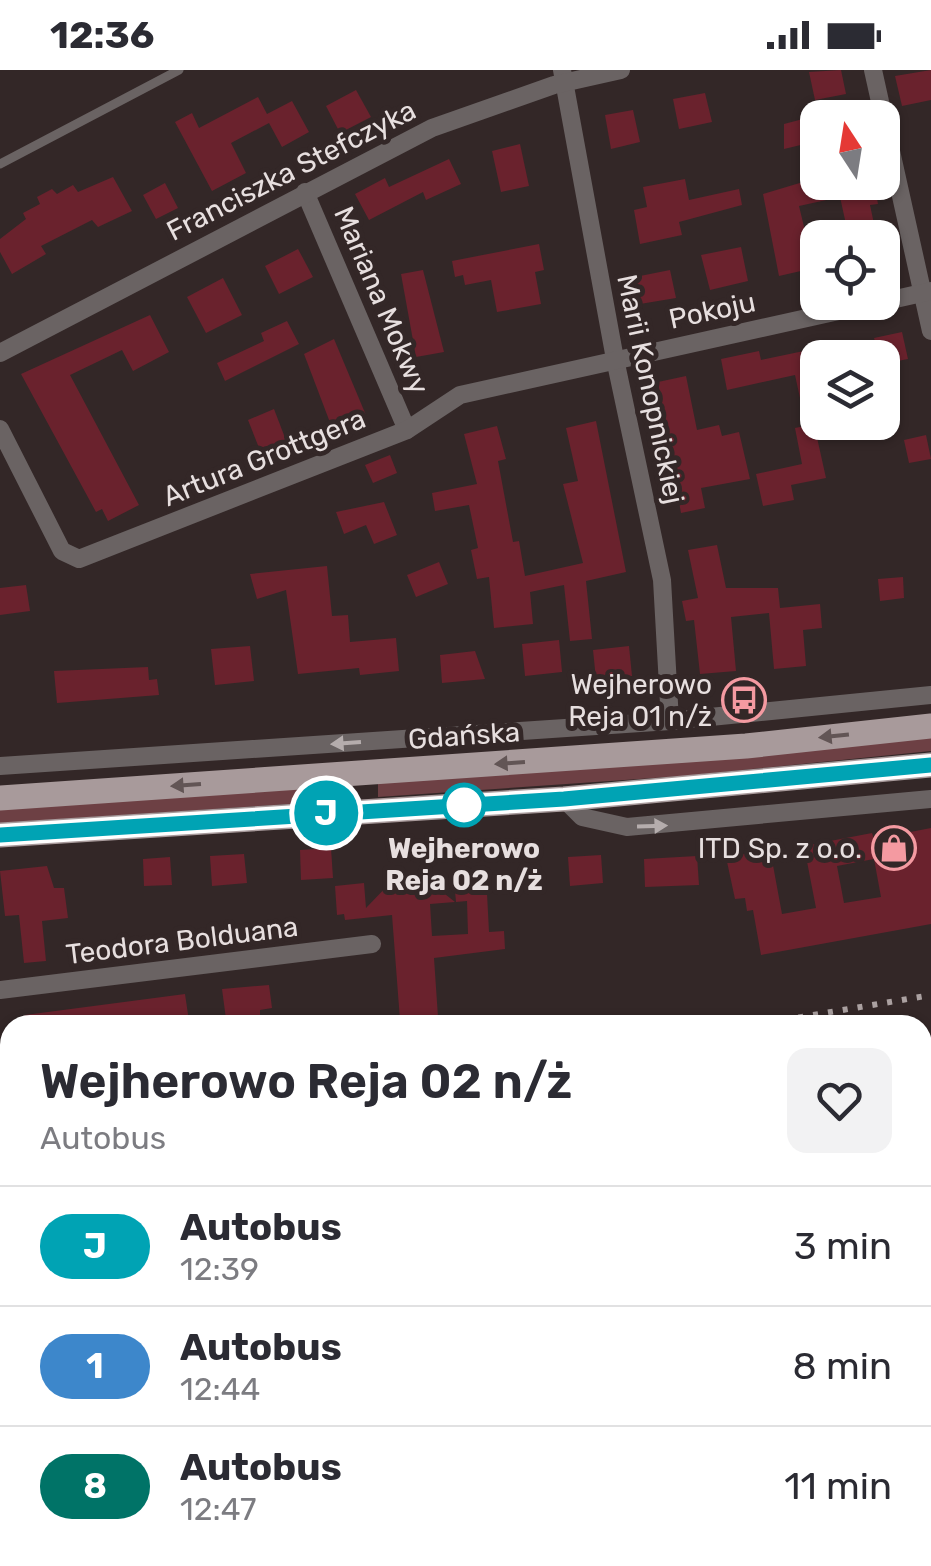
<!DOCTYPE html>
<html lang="pl">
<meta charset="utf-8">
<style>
body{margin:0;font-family:Rubik,sans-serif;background:#f2f2f3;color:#2b2b33;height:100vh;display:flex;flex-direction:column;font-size:38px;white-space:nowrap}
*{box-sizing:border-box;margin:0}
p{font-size:32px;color:#7c7c81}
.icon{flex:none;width:55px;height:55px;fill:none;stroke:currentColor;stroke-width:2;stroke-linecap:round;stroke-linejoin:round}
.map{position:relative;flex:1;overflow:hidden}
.drawer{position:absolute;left:0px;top:945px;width:932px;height:552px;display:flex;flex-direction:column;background:#fff;border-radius:30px 30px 0 0;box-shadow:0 2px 8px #0004}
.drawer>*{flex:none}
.badge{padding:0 20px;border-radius:32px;font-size:35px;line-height:65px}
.needle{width:65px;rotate:348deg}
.tools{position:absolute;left:800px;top:30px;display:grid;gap:20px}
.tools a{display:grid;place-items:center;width:100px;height:100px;border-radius:20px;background:#fff;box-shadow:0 2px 8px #0004;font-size:50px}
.map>.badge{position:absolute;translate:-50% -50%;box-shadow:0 0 0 5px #fff}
.round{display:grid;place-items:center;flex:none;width:105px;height:105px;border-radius:20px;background:#f2f2f3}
.head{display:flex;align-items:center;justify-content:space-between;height:170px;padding:0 40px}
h1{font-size:48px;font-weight:600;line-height:75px}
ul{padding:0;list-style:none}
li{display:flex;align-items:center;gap:30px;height:120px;padding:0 40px;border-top:2px solid #e1e1e2}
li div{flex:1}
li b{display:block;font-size:38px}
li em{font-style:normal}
li .badge{min-width:110px;font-weight:700;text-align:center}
.status{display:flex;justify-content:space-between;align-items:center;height:70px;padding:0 50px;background:#fff;direction:ltr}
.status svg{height:28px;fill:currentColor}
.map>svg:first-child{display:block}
</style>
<div class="status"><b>12:36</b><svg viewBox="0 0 49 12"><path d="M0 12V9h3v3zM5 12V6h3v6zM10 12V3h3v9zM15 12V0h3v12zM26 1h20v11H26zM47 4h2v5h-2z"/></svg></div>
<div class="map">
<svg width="931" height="1496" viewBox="0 0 931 1496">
<rect width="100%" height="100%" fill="#332727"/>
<g fill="#6d4044">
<polygon points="931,666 931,681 683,706 378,727 378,711"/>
<polygon points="335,714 336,731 0,753 0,737"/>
</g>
<g fill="#6a222d" fill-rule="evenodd">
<polygon points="841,0 846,24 815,30 809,2"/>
<polygon points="931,0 931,30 902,36 895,6"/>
<polygon points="356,20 371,47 340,63 326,36"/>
<polygon points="705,23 712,52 679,59 673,29"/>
<polygon points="258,27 267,44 292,31 309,62 282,77 269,53 231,73 246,103 212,121 175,52 192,43 199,58"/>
<polygon points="633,40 640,72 611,79 605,45"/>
<polygon points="803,49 809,73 784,79 784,54"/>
<polygon points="520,74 529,116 501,122 492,81"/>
<polygon points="449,89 461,114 426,130 423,122 369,150 355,124 385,108 389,117"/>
<polygon points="113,107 132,141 98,157 92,150 41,176 46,184 12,204 0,182 0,169 26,149 23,143 40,134 37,127 52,119 57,124 73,115 78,122"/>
<polygon points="685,109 689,130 739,119 742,135 679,152 682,165 640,174 634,140 647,137 643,117"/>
<polygon points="803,112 874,112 878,134 870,135 877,168 849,168 840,127 799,136 814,198 779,206 763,124"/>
<polygon points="165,113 178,138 156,149 143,125"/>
<polygon points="539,174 544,200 535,202 541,234 497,242 491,210 465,215 463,205 455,207 452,191"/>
<polygon points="741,177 748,211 710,220 701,185"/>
<polygon points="298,179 313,207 279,224 265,196"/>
<polygon points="423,200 444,282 416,287 401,204"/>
<polygon points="670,200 676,228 640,234 635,207"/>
<polygon points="223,208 242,245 206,263 187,227"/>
<polygon points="150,245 169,282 133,301 122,280 70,305 139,435 108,451 102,439 96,442 21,304"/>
<polygon points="287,251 299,274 225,311 217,293 264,271 261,263"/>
<polygon points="902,262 908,289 882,294 874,268"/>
<polygon points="334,269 368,350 334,363 304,284"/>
<polygon points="818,278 818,325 800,328 795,305 727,320 721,289 759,281 761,290"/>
<polygon points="686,306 697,360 719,355 722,366 739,362 750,409 701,418 705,438 681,443 658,312"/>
<polygon points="274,339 287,373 261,383 248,350"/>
<polygon points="596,351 626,502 586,511 592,569 570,571 564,515 530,522 533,554 494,558 489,507 477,509 471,480 478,478 469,435 435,441 432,423 477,414 464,364 497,356 506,389 498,391 513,472 519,471 525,506 583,493 563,414 578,411 566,358"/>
<polygon points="814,354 826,408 791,415 794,430 763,436 756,404 802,394 795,358"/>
<polygon points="926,365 931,389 909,393 904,370"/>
<polygon points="390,385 397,403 373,413 365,395"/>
<polygon points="384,432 397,465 374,474 366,455 344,464 336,442"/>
<polygon points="717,475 726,518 778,518 780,538 820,534 822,558 803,560 806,596 774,599 769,543 731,547 736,601 700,604 694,550 686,551 682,531 698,528 688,480"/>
<polygon points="439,492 448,514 416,527 407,505"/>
<polygon points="327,496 332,546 348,545 350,572 396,568 399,601 360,605 359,598 298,604 286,520 257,529 250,504"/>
<polygon points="903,507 904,528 880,531 878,509"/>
<polygon points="26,515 30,541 0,545 0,518"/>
<polygon points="559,570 562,602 525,606 522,574"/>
<polygon points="250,576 254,611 215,615 211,579"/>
<polygon points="629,576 632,606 596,609 593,580"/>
<polygon points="475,581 485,609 442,613 440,585"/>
<polygon points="148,597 149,610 157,609 159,625 57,633 54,601"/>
<path d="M 931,758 L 931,854 L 761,885 L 753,840 L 747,841 L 745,828 L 735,829 L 726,787 L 770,779 L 782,844 L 816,838 L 804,776 L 872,763 L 874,769 ZM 874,789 L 881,827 L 844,833 L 837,796 Z"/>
<polygon points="331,778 333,808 301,810 300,780"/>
<polygon points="244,784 247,813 212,816 210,786"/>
<polygon points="601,785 603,813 570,816 568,787"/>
<polygon points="697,786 699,815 645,817 644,789"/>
<polygon points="170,787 172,815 144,816 143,789"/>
<polygon points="47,796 54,818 64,818 68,848 42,851 46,891 24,893 19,845 5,846 0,801"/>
<polygon points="486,804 489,862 504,861 505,879 434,888 438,947 400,950 392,845 345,850 344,844 337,845 335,816 364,813 366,838 392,811 426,809 455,832 430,834 432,866 468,864 467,831 456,832 454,810"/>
<polygon points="269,915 272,938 260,940 260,945 226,949 222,919"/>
<polygon points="185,924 189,951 26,955 25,945"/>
</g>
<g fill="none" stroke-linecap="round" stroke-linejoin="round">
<polyline stroke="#6a6363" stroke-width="9" points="0,94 179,0"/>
<g stroke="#6a6363" stroke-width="18">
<polyline points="562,0 615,289 662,510 670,651"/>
<polyline points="873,0 931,261"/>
<polyline points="305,122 407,360"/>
<polyline points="882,232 931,221"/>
<polyline points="0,283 432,58 554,15 621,0"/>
<polyline points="0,359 62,481 79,489 407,360 460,325 879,232"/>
<polyline points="0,696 670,651 931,625"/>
<polyline points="564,729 582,747 627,757 931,729"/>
<polyline points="0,920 372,874"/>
<polyline points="922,1423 931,1421"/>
<polyline points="394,1488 396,1496"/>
<polyline points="639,1488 645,1496"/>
<polyline points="893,1488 894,1496"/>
<polyline points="505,1496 545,1488"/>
</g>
<g stroke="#6a6363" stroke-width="22">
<polyline points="922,1221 931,1220"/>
<polyline points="0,1397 10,1394"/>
</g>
<g stroke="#a89a9b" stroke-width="25">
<polyline points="0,728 746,676 931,656"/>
<polyline points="0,765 564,729 931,695"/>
</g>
<g stroke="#aba1a1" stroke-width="6" stroke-dasharray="5 10" stroke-linecap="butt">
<polyline points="754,955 931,925"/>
<polyline points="0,1085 10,1083"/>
</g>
</g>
<defs><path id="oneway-solid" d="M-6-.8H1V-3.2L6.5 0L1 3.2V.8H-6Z" transform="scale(2.5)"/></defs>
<g fill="#625555">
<use href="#oneway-solid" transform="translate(834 666) rotate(174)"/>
<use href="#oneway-solid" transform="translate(510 693) rotate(176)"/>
<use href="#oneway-solid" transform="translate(186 715) rotate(176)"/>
</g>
<g fill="#b5adad">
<use href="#oneway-solid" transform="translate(346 673) rotate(176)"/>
<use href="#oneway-solid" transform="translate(652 756) rotate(-2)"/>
</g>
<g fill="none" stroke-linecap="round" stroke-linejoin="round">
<g stroke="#fff" stroke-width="22">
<polyline id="line" points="0,765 564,729 931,695"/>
</g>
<use href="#line" stroke="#00a3b4" stroke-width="15"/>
</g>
<defs>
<g id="bus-ring" transform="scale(2.25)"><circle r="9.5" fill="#332727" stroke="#f49aa1" stroke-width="1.5"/><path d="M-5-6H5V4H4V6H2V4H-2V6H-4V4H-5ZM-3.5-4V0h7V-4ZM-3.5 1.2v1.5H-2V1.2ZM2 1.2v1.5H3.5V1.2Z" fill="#f49aa1"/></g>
<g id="shop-ring" transform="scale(2.25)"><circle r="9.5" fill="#332727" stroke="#f49aa1" stroke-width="1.5"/><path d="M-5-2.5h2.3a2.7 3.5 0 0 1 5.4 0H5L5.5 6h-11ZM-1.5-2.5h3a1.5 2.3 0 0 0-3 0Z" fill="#f49aa1"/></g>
</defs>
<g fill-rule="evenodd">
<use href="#bus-ring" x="744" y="630"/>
<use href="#shop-ring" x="894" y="778"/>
</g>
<circle fill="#fff" stroke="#00a3b4" stroke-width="5" cx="464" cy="735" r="20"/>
<g text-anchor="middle" stroke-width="10" stroke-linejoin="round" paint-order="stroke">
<g font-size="28" fill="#e7dfdf" stroke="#332727">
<text transform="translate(291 100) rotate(-27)" y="10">Franciszka Stefczyka</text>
<text transform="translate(382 230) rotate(67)" y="10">Mariana Mokwy</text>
<text transform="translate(712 240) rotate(-12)" y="10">Pokoju</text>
<text transform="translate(651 319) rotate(78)" y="10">Marii Konopnickiej</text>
<text transform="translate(264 387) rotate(-22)" y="10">Artura Grottgera</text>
<text transform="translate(464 665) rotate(-4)" y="10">Gdańska</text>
<text transform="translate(182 870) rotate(-7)" y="10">Teodora Bolduana</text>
</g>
<g font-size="28" fill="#e7dfdf" stroke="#332727" text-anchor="end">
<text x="712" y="624">Wejherowo<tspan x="712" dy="32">Reja 01 n/ż</tspan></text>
<text x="862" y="788">ITD Sp. z o.o.</text>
</g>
<g font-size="28" font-weight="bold" fill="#e7dfdf" stroke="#332727">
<text x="464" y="788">Wejherowo<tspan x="464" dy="32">Reja 02 n/ż</tspan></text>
</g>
</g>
</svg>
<div class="tools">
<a><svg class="needle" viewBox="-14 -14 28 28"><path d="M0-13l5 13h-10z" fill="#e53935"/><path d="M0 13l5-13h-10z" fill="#7c7c81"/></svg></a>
<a><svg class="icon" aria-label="locate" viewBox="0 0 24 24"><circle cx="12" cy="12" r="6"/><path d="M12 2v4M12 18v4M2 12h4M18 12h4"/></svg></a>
<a><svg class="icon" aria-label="layers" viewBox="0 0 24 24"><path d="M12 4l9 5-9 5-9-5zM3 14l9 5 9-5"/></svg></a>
</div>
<b class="badge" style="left:326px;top:743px;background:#00a3b4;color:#fff">J</b>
<section class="drawer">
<div class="head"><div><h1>Wejherowo Reja 02 n/ż</h1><p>Autobus</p></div><a class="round"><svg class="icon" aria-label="heart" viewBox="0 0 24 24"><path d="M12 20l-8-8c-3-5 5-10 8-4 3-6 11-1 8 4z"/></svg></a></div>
<ul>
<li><span class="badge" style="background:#00a3b4;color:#fff">J</span><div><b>Autobus</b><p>12:39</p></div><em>3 min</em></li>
<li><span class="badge" style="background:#3d87cb;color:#fff">1</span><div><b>Autobus</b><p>12:44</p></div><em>8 min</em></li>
<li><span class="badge" style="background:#007367;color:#fff">8</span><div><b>Autobus</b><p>12:47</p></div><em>11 min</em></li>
</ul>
</section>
</div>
